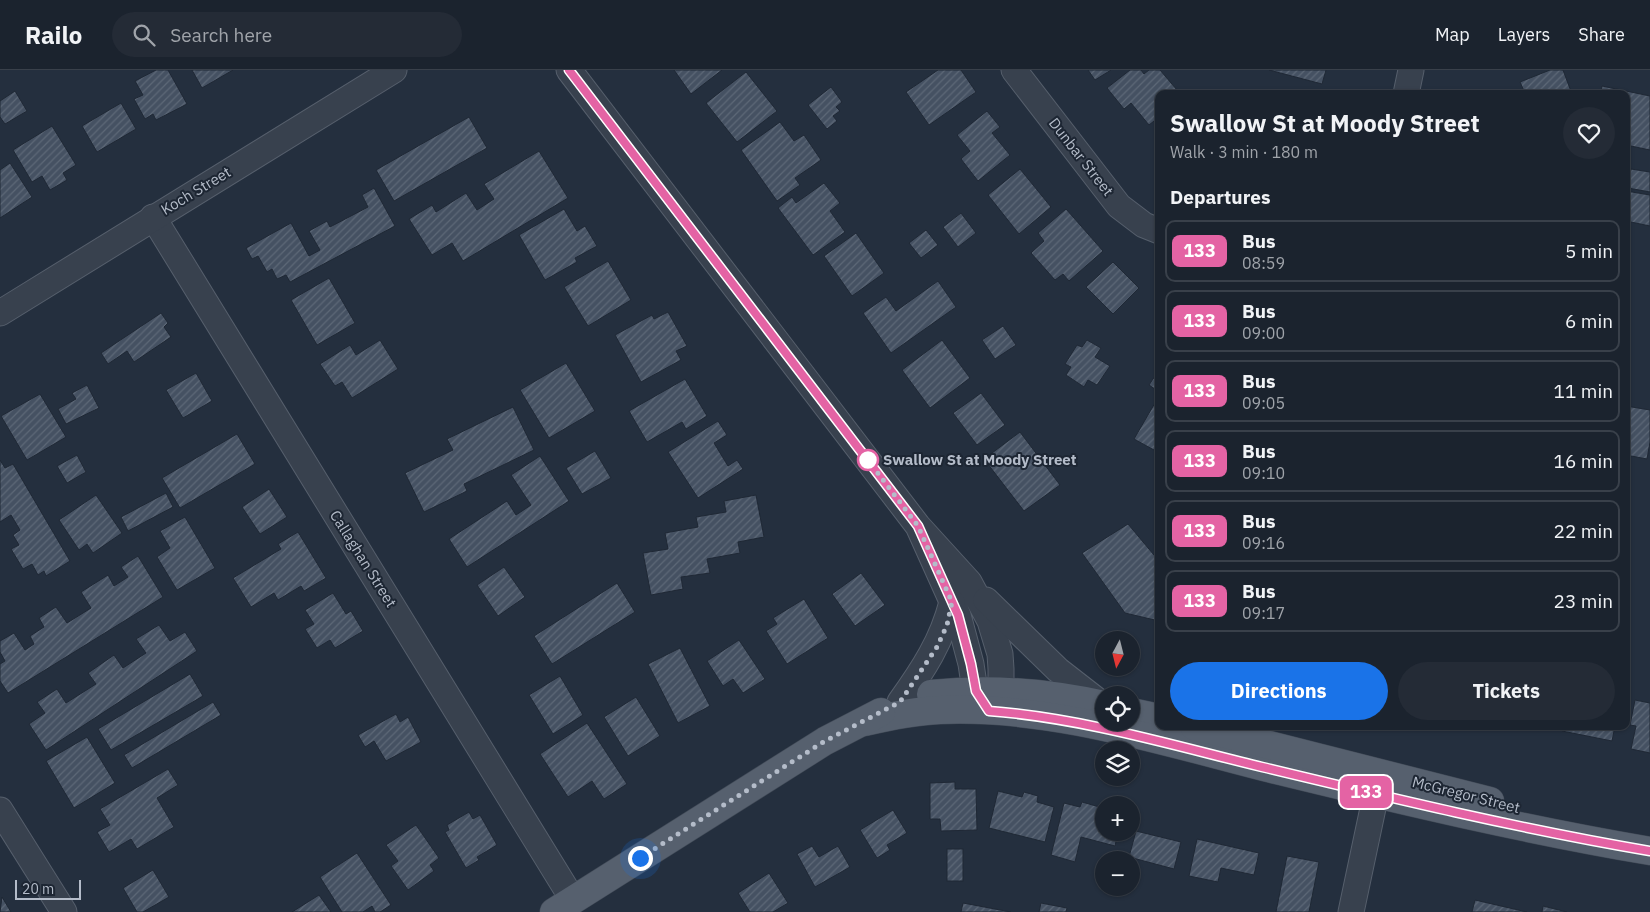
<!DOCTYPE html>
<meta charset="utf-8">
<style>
body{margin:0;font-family:"IBM Plex Sans",sans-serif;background:#242b36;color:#f1f3f6;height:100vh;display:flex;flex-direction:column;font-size:19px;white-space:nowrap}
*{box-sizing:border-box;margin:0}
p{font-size:16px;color:#a0a4aa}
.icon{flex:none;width:28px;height:28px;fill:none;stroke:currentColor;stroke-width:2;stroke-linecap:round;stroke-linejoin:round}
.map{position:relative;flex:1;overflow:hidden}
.side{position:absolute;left:1155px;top:20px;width:475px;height:640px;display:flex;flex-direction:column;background:#1b232e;border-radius:10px;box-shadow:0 1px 4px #0004,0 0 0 1px #39404a}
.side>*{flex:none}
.badge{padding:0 10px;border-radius:8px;font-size:18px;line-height:32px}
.needle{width:32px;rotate:187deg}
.buttons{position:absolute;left:1095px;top:561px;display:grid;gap:10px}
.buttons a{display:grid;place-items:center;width:45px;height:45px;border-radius:50%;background:#1b232e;box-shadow:0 1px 4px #0004,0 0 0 1px #39404a;font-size:25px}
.scale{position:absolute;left:15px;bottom:12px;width:66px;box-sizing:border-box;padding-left:5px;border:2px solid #b4bcc9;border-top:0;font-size:14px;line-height:18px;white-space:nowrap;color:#b4bcc9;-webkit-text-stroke:4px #1d2633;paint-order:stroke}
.you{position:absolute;width:25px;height:25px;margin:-12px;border:4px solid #fff;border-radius:50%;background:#1a73e8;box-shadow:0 0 0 8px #1a73e833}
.map>.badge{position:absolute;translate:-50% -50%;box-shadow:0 0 0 2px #fff}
h2{padding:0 15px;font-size:19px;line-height:45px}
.round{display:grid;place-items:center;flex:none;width:52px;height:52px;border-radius:26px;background:#242b36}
.headline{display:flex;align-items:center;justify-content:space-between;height:85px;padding:0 15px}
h1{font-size:24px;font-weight:700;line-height:38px}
.cta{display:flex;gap:10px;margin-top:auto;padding:10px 15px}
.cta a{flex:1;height:58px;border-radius:30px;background:#1a73e8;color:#fff;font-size:20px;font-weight:700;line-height:58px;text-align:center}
.cta a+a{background:#242b36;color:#f1f3f6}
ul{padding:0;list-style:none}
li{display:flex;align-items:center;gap:15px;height:62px;margin:0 10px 8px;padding:0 5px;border:2px solid #39404a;border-radius:10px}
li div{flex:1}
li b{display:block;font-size:19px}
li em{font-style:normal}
li .badge{min-width:55px;font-weight:700;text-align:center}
header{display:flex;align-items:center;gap:30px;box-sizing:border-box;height:70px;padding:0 25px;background:#1b232e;border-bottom:1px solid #39404a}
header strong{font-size:24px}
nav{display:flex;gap:28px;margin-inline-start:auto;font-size:18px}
.search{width:350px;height:45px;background:#242b36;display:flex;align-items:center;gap:12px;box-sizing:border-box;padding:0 18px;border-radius:28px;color:#a0a4aa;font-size:19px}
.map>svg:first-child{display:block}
</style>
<header>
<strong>Railo</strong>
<div class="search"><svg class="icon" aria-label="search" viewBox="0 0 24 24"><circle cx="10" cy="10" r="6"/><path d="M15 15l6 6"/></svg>Search here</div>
<nav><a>Map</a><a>Layers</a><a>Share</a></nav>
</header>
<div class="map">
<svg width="1650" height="842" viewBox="0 0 1650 842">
<defs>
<pattern id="building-hatch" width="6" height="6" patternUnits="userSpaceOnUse" patternTransform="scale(1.25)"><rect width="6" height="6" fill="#455162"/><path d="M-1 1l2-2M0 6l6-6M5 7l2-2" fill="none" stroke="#5d6877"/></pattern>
</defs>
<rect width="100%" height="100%" fill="#242f3e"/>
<g fill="url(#building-hatch)" stroke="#1f2835">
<polygon points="156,0 168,0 187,34 156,50 153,44 145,49 134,29 143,25 135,11"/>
<polygon points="192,0 233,0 202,18"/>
<polygon points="674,0 722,0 691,24"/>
<polygon points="938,0 961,0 976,22 929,55 906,22"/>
<polygon points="1088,0 1111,0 1095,10"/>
<polygon points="1130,0 1141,0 1144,4 1149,0 1160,0 1177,20 1173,24 1159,24 1159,47 1149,55 1131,33 1124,39 1107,18"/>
<polygon points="1269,0 1326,0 1322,14"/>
<polygon points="1550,0 1563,0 1572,24 1516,24 1524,21 1520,12"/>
<polygon points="746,2 777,41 737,72 706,33"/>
<polygon points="1602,16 1650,26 1650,80 1626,75 1626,24 1601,24"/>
<polygon points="831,17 842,32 836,37 840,41 833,46 837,51 827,59 808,35"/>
<polygon points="15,21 27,41 5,54 0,47 0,31"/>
<polygon points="121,33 136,59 97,82 82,56"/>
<polygon points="987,41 1000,57 992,63 1010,85 978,111 961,89 970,81 957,65"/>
<polygon points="469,47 487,78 394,131 376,100"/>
<polygon points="780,52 794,71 804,65 821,90 795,108 800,115 777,131 741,80"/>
<polygon points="52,56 76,95 63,103 67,110 50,120 42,106 32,112 13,80"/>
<polygon points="539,81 568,128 463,191 452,173 432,185 409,149 432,135 436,142 466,123 477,140 494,129 484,114"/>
<polygon points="10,93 32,127 0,148 0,100"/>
<polygon points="1020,99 1051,137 1019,164 988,125"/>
<polygon points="1631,99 1650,102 1650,122 1628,118"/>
<polygon points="824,113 840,133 830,141 845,162 813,185 778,138 792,127 796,133"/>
<polygon points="374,118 395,156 290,212 286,205 277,209 272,199 267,202 258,186 252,189 246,178 291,153 309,186 320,180 309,161 327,151 330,157 368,137 362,125"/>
<polygon points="1626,121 1650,125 1650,156 1626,151"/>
<polygon points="564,139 577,161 585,156 597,176 575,188 577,192 545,210 519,165"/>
<polygon points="1066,139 1103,181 1069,211 1063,204 1055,210 1031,183 1044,171 1038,163"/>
<polygon points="961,143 976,163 958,177 943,157"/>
<polygon points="926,160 938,175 921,188 909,173"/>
<polygon points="856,163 884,203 852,226 824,186"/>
<polygon points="608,191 631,230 588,256 564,217"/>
<polygon points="1113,192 1139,218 1113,244 1086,217"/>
<polygon points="329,208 355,253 317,275 291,230"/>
<polygon points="938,211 956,237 891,283 863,243 886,227 896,241"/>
<polygon points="668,242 687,276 676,281 681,290 641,312 615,265 652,245 654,249"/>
<polygon points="161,243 168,253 164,257 171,267 134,292 127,281 108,294 101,283"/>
<polygon points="1003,256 1016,275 995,289 982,270"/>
<polygon points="380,270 398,299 352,328 342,312 335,316 320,294 350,275 356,285"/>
<polygon points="942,270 970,308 930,338 902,300"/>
<polygon points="1087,270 1101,278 1095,287 1110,296 1097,315 1088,310 1084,317 1066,305 1071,297 1065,294 1077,275 1082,277"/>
<polygon points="566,293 595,341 549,368 520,320"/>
<polygon points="1159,300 1159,322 1149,315"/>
<polygon points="196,303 212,331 183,348 166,320"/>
<polygon points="685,309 707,346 686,359 682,352 647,372 629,341"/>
<polygon points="87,315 99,338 66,354 58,339 76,329 72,323"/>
<polygon points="981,323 1005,355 977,375 953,343"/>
<polygon points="40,324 66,367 27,390 1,346"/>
<polygon points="1159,326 1159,371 1154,380 1134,369"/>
<polygon points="1626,336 1650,340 1650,372 1647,389 1626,385"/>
<polygon points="513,337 534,380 464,414 467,421 424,442 405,403 453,380 447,369"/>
<polygon points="718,351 727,365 714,373 728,396 737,390 743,399 698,428 668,382"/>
<polygon points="1020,362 1060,415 1024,441 984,389"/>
<polygon points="237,364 255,394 180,438 162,408"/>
<polygon points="595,381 611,408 582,424 566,398"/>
<polygon points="77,385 86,402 67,413 57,396"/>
<polygon points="540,386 569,431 467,497 449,469 507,431 516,445 531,435 511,405"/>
<polygon points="0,390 5,398 13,394 70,491 46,506 44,501 38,505 32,494 23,499 11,479 19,475 13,465 20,460 11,445 0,452"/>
<polygon points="269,419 287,447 260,464 242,437"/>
<polygon points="166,423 173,437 128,461 121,447"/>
<polygon points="96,425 122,463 93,483 87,474 79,480 59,450"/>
<polygon points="756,425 764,467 738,472 740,483 707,489 710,503 681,507 683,519 651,525 643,483 668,479 665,463 698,457 696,447 726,442 724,431"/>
<polygon points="185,447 215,498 177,520 157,487 170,478 160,461"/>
<polygon points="1128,454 1159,491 1159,551 1125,543 1082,483"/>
<polygon points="298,462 326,508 304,521 301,516 278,530 274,523 251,537 233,508 281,479 278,474"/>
<polygon points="138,486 163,527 8,623 0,611 0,594 5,591 0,582 0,571 14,563 25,580 34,574 30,566 44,557 39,548 56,537 67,553 91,538 81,522 108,505 114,516 128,507 121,497"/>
<polygon points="504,497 525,527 498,546 477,515"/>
<polygon points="861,503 885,535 855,556 832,524"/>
<polygon points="617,513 635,542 552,594 534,566"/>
<polygon points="333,523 346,544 351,541 363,561 335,578 330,570 317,578 305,559 314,554 305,540"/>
<polygon points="804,529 828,568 787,594 766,561 777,554 773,548"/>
<polygon points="159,555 170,571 185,562 197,581 46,680 29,654 45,643 37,632 57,619 66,633 96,614 88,603 114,585 123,598 146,583 136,569"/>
<polygon points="739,570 765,609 743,623 733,609 723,616 707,591"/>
<polygon points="680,578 710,636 678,653 648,594"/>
<polygon points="190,604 203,626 111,680 98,659"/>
<polygon points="560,606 583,645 553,664 529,625"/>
<polygon points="636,627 660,666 628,686 604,647"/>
<polygon points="1635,630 1650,633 1650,683 1631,679 1636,656 1630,655"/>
<polygon points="213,632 221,645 132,698 124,685"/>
<polygon points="396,644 400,652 408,647 421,672 386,691 374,671 365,677 358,665"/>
<polygon points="587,653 627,714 604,729 592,711 568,727 540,684"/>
<polygon points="1563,656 1615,656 1612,671 1562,661"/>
<polygon points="87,667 115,713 74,738 46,691"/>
<polygon points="168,699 178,715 157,728 174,757 137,779 131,769 109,782 97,762 110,755 100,739"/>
<polygon points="955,712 955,719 976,719 977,760 941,761 940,749 930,749 930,713"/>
<polygon points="998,721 1022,727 1024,722 1038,726 1037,732 1054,737 1045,772 989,758"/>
<polygon points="1082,732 1103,738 1104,762 1118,762 1115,776 1081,767 1075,792 1051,785 1064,733 1080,737"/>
<polygon points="893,740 907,763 887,775 890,780 877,788 860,760"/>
<polygon points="469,742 473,749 480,745 497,775 477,787 479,790 466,798 445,762 449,760 447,755"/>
<polygon points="416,755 439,788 430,795 434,801 408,820 391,796 398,791 386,775"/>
<polygon points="1136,761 1181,772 1174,799 1129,787"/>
<polygon points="1197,769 1259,783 1254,805 1221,798 1218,812 1189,806"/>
<polygon points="812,776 819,787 838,776 850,797 815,817 797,784"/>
<rect x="947" y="779" width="16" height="32"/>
<polygon points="357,783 391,835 380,842 375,842 372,836 363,842 342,842 320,807"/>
<polygon points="1287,786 1319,792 1309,842 1276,842"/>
<polygon points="153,800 169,827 143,842 137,842 123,818"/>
<polygon points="769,803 788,833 773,842 750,842 738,823"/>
<polygon points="319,825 331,842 292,842"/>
<polygon points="2,827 11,842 0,842"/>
<polygon points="1475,830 1527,842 1472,842"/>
<polygon points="963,833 1011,842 961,842"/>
<polygon points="1041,833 1067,838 1066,842 1039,842"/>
<polygon points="1543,836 1567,842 1542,842"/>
</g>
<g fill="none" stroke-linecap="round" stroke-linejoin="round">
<g stroke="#565f6c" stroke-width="27">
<g id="minor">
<polyline points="569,0 918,456 969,512 990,551 1000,584 1001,599 1001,621 989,641 975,621 971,594 958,545 918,456"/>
<polyline points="1014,0 1119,136 1144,155 1159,161"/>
<polyline points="1406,24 1411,0"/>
<polyline points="153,147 573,830"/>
<polyline points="0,243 394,0"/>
<polyline points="986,530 1058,600 1103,635"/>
<path d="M 900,632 C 923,600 942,571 952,532"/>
<polyline points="0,740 64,842"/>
<polyline points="1351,842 1380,705"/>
</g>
</g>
<g stroke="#414a57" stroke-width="29">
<g id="major">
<path d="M 931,624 C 990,618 1046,622 1104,635"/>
<polyline points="1131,642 1159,648"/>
<path d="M 865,652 C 890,646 915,641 940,640 C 1055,635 1170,674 1280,701 C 1403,731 1526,760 1650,781"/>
<polyline points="1194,656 1490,731"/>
<polyline points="554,842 825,671 881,642"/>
</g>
</g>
<use href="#minor" stroke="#38414e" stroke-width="25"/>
<use href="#major" stroke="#56606e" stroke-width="28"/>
</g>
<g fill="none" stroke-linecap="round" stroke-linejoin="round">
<g stroke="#fff" stroke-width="11">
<path id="line" d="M 569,0 L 918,456 L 958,545 L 971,594 L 976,621 L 989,641 C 1082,648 1172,675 1262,697 C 1391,728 1520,759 1650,781"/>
</g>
<use href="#line" stroke="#e463a4" stroke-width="8"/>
<polyline stroke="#b4bcc9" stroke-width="5" stroke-dasharray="0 9" points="640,788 825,671 900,632 937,577 947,555 952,532 918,456 868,390"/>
</g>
<circle fill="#fff" stroke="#e463a4" stroke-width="2.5" cx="868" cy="390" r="10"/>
<g text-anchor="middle" stroke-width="4" stroke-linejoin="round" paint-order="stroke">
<g font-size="15" fill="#b4bcc9" stroke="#1d2633">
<text transform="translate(1081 87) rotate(52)" y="5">Dunbar Street</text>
<text transform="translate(196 121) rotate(-31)" y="5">Koch Street</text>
<text transform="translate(363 489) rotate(58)" y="5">Callaghan Street</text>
<text transform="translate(1466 725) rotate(14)" y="5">McGregor Street</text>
</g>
<g font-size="15" font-weight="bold" fill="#b4bcc9" stroke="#1d2633" text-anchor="start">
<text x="883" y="395">Swallow St at Moody Street</text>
</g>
</g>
</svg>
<div class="buttons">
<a><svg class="needle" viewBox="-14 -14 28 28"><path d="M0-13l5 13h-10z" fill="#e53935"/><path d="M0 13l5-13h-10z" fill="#a0a4aa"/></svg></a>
<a><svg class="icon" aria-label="locate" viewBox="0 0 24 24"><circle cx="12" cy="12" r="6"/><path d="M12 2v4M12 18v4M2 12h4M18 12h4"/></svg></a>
<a><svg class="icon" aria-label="layers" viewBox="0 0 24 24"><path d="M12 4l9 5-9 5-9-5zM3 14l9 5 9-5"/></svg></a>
<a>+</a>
<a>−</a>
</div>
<div class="scale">20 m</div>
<div class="you" style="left:640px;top:788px"></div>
<b class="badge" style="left:1366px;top:722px;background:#e463a4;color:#fff">133</b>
<section class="side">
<div class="headline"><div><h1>Swallow St at Moody Street</h1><p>Walk · 3 min · 180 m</p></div><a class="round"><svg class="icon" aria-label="heart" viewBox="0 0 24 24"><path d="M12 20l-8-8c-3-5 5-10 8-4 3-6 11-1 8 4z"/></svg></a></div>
<h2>Departures</h2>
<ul>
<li><span class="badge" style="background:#e463a4;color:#fff">133</span><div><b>Bus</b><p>08:59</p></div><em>5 min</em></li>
<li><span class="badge" style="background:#e463a4;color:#fff">133</span><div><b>Bus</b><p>09:00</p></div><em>6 min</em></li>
<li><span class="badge" style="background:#e463a4;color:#fff">133</span><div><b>Bus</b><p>09:05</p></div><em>11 min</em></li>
<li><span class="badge" style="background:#e463a4;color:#fff">133</span><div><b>Bus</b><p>09:10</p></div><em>16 min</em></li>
<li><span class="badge" style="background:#e463a4;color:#fff">133</span><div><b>Bus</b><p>09:16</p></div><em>22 min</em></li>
<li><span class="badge" style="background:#e463a4;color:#fff">133</span><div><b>Bus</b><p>09:17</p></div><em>23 min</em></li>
</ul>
<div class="cta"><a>Directions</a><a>Tickets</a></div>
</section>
</div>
